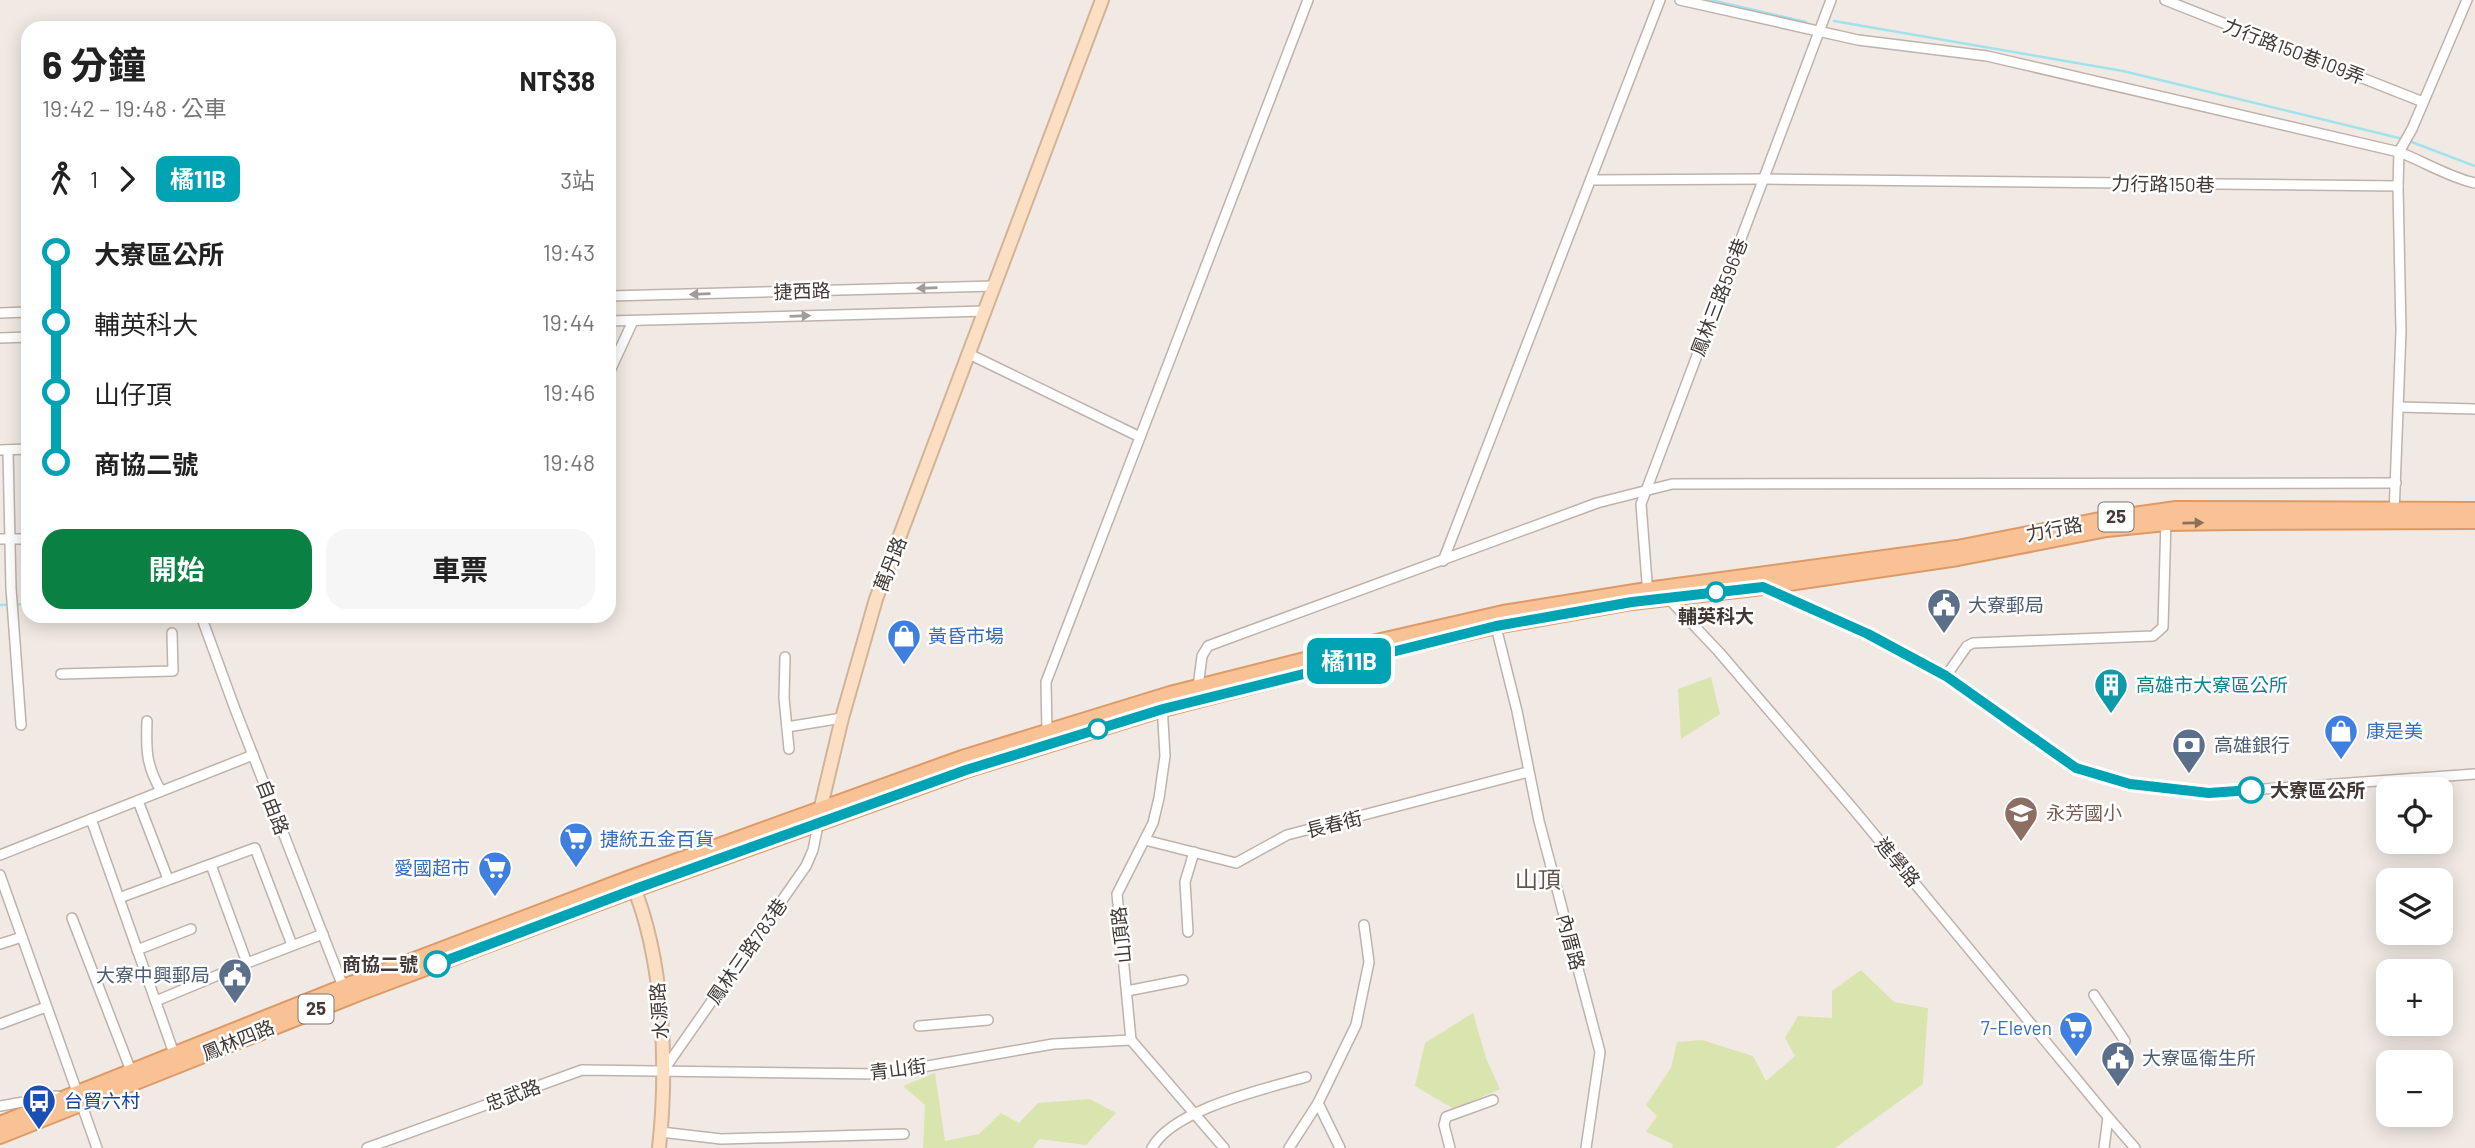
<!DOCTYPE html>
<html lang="zh-TW">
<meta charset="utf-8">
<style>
body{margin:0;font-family:Barlow,"Noto Sans TC",sans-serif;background:#f6f6f6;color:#222;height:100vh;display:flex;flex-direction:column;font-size:26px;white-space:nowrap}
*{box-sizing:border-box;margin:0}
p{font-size:23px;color:#767676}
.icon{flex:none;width:38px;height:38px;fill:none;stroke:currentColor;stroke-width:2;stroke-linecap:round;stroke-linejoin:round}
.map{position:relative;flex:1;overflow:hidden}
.panel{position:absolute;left:21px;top:21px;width:595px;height:602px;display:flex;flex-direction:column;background:#fff;border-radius:21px;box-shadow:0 4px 18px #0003}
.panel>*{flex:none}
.badge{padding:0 14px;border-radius:10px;font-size:24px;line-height:46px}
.controls{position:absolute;left:2376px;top:777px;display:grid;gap:14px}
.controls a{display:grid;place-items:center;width:77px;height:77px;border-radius:14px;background:#fff;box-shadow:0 4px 18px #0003;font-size:35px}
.map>.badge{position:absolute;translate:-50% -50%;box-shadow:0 0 0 4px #fff}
.legs{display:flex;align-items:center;gap:10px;height:77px;padding:0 21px;font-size:23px}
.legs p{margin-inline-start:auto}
.summary{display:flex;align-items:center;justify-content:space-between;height:119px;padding:0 21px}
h1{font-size:38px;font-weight:700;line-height:52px}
.action{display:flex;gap:14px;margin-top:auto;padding:14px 21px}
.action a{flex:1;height:80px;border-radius:21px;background:#0b8043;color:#fff;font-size:28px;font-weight:700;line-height:80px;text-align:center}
.action a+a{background:#f6f6f6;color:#222}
ul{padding:0 21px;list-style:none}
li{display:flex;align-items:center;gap:24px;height:70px;font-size:26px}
li i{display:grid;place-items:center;width:10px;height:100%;margin:0 9px;background:currentColor}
li i::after{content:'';width:18px;height:18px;margin:-9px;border:5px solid;border-radius:50%;background:#fff}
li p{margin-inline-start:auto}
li:first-child i{background:linear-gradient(#0000 50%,currentColor 0)}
li:last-child i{background:linear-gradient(currentColor 50%,#0000 0)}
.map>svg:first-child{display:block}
</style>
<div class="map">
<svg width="2475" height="1148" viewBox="0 0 2475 1148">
<rect width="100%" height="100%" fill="#f1eae4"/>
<g fill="#dae4ae">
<polygon points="1711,677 1720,714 1681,739 1678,689"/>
<polygon points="1861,970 1894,1002 1928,1008 1923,1084 1835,1148 1672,1148 1673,1144 1646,1132 1657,1116 1646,1105 1671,1068 1677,1042 1702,1040 1753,1056 1766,1081 1795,1056 1785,1038 1798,1016 1832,1018 1832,991"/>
<polygon points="1473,1013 1486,1058 1500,1089 1454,1109 1415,1086 1425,1043"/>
<polygon points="935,1073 945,1141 979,1134 1001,1113 1019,1123 1038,1103 1090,1099 1116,1113 1086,1145 1039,1139 1033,1148 923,1148 925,1105 903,1086"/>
</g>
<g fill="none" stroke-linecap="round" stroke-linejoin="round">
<g stroke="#a2e2ec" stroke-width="2.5">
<polyline points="1711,0 1806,22"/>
<polyline points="1834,21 2123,71 2403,139"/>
<polyline points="2409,141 2475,166"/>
<polyline points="0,605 28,604"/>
</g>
<g stroke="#bfb2aa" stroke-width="12">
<g id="street">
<path d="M 1680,0 L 1858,40 L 1987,56 L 2399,152 C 2425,162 2448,177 2475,183"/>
<polyline points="2165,0 2423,102"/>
<polyline points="1592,180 1763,179 2398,186 2401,331 2394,515"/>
<polyline points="2398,186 2399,152 2412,129 2467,0"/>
<polyline points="609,296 995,286"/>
<polyline points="0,313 28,312"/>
<polyline points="609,321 986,311"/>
<polyline points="0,338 28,337"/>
<polyline points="969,354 1140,437"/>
<polyline points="609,373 633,321"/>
<polyline points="2399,407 2475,409"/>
<polyline points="0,450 28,449"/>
<polyline points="8,450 11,588 21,725"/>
<polyline points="0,539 28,539"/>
<polyline points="1443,561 1660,0"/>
<polyline points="1767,589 1868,634 1946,676 2076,768 2130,784 2209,793 2475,774"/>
<polyline points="1648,595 1641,504 1831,0"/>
<polyline points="1666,596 1719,652 1855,811 2108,1117 2104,1148"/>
<polyline points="201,616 235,709 344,989"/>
<polyline points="1495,623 1517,711 1539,821 1600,1052 1586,1148"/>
<polyline points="785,657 784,698 789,749"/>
<polyline points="61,674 173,671 172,633"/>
<polyline points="1946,676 1967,646 1973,643 2153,636 2163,627 2166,519"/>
<polyline points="1198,687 1202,656 1208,646 1597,503 1672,484 2396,483"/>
<polyline points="1162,704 1165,756 1159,798 1153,823 1117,894 1131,1040 1224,1148"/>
<path d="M 147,721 C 146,750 146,765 161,791"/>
<polyline points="787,727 842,718"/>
<polyline points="1047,731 1046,682 1308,0"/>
<polyline points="138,801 168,879"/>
<polyline points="91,819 176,1059"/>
<polyline points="1145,840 1236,863 1287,835 1528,772"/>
<polyline points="0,855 253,755"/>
<polyline points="211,865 247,963"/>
<polyline points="0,875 97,1148"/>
<polyline points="119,898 255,848 292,945"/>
<polyline points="72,918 133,1076"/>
<polyline points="1188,932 1185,882 1194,852"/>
<polyline points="0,944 22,937"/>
<polyline points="137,950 191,929"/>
<polyline points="1127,991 1183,980"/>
<polyline points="2094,995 2125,1041"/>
<polyline points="156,1001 247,963 323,934"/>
<polyline points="0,1024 46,1007"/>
<polyline points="919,1026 988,1020"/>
<polyline points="663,1071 806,866 813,850 818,825"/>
<polyline points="1318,1103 1340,1148"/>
<polyline points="0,1106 57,1096"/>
<polyline points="2108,1117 2135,1148"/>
<polyline points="661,1132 721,1139 904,1134"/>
<polyline points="367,1148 582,1070 880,1074 909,1071 922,1067 1053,1044 1131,1040"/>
<path d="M 1152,1148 C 1173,1109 1265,1089 1306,1077"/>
<polyline points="1289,1148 1318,1103 1356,1025 1369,962 1364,925"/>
<polyline points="1450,1148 1444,1125 1446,1117 1493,1100"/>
</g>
</g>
<g stroke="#d2b398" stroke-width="16">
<g id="secondary">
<polyline points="819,815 842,718 876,599 1102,0"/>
<path d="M 632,883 C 664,959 668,1067 659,1148"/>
</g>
</g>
<g stroke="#d96" stroke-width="18">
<g id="primary">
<polyline points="0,1124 343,987 630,878 962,758 1170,694 1372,643 1503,613 1647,590 1957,548 2105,519 2176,509 2475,510"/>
<polyline points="0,1136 362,992 635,889 966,770 1163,709 1375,654 1496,626 1632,602 1763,587 1958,558 2107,529 2166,523 2234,522 2475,521"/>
</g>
</g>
<use href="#street" stroke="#fff" stroke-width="9"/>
<use href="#secondary" stroke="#fcdfc3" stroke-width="12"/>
<use href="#primary" stroke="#f9c295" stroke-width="14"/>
</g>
<defs><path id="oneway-solid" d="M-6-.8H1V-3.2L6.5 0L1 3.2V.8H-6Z" transform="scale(1.75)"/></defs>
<g fill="#a19c9a">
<use href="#oneway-solid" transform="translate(927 288) rotate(178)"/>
<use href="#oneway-solid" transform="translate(700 294) rotate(178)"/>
<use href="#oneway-solid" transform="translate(800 316) rotate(-2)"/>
</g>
<use fill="#8c705b" href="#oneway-solid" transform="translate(2193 523) rotate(-1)"/>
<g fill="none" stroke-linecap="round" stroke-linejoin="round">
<g stroke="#fff" stroke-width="16">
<polyline id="line-1" points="437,964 635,889 966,770 1163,709 1496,626 1632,602 1763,587 1868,634 1946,676 2076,768 2130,784 2209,793 2251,790"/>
</g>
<use href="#line-1" stroke="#00a3b4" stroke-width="10"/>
</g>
<defs>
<g id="civic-pin" transform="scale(1.75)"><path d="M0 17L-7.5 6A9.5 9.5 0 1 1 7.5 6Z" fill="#5c6f8a" stroke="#fff"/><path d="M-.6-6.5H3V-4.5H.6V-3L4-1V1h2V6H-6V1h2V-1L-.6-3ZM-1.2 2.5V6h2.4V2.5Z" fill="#fff"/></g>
<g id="shop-pin" transform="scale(1.75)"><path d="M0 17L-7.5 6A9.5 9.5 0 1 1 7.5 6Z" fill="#3f7fe0" stroke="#fff"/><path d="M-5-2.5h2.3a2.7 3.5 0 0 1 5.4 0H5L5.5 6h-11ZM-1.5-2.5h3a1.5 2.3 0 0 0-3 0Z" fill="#fff"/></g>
<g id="building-pin" transform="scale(1.75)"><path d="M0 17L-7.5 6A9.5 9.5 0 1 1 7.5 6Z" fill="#0f9aa8" stroke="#fff"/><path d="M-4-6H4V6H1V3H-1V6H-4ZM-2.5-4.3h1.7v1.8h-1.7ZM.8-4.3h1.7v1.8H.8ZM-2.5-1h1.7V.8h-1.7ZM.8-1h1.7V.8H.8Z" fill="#fff"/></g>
<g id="bank-pin" transform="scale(1.75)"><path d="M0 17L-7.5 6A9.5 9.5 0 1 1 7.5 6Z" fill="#5c6f8a" stroke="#fff"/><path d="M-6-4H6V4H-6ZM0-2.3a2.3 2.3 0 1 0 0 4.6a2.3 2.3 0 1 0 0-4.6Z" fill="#fff"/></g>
<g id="school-pin" transform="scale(1.75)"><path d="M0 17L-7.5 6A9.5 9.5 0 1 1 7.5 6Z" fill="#8d6e63" stroke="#fff"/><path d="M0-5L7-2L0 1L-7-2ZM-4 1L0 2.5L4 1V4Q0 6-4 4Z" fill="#fff"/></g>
<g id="supermarket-pin" transform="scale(1.75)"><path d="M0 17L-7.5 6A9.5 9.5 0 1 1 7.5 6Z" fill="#3f7fe0" stroke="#fff"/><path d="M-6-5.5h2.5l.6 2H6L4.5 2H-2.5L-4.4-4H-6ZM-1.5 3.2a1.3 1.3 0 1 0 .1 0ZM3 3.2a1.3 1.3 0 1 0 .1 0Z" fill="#fff"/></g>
<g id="bus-pin" transform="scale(1.75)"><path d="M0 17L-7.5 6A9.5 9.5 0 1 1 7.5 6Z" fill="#1a4fb4" stroke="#fff"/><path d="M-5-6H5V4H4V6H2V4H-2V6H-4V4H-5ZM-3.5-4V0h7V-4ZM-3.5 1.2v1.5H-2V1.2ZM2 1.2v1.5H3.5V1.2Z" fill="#fff"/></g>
</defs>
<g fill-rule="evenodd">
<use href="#civic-pin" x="1944" y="605"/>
<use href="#shop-pin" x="904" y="636"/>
<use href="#building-pin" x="2111" y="685"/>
<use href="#shop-pin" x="2341" y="731"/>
<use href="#bank-pin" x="2189" y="745"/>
<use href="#school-pin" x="2021" y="813"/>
<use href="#supermarket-pin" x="576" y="839"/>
<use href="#supermarket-pin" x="495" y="868"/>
<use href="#civic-pin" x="235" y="975"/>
<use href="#supermarket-pin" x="2076" y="1028"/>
<use href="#civic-pin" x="2118" y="1058"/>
<use href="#bus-pin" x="39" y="1101"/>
</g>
<g fill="#fff" stroke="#00a3b4" stroke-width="3.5">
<circle cx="1716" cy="592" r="9"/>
<circle cx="1098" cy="729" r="9"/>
<circle cx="2251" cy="790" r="12"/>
<circle cx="437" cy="964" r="12"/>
</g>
<g text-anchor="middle" stroke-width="5" stroke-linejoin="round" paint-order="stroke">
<g fill="#fff" stroke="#7b7471" stroke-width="2">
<rect x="2098.5" y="502.5" width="35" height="29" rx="5"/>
<rect x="298.5" y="994.5" width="35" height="29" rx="5"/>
</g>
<g font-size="18" font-weight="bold" fill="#433934">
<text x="2116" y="523">25</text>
<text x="316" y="1015">25</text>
</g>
<g font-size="19" fill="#433934" stroke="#fff">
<text transform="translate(2294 51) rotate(21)" y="7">力行路150巷109弄</text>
<text transform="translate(2163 184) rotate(1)" y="7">力行路150巷</text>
<text transform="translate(802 291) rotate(-2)" y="7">捷西路</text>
<text transform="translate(1719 297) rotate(-69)" y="7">鳳林三路596巷</text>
<text transform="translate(2054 529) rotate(-11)" y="7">力行路</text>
<text transform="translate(890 564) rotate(-69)" y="7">萬丹路</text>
<text transform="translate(273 807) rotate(69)" y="7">自由路</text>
<text transform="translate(1334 824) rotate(-14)" y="7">長春街</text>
<text transform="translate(1898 862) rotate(50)" y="7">進學路</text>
<text transform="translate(1121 935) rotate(-96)" y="7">山頂路</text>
<text transform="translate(1571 942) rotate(75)" y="7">內厝路</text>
<text transform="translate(747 951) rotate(-55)" y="7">鳳林三路783巷</text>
<text transform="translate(659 1011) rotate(-94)" y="7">水源路</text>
<text transform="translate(238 1040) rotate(-22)" y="7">鳳林四路</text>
<text transform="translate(898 1069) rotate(-7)" y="7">青山街</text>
<text transform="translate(513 1095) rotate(-20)" y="7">忠武路</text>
</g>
<g font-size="19" fill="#4e5e75" stroke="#fff" text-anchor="start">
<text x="1968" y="612">大寮郵局</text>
<text x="2214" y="752">高雄銀行</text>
<text x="210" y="982" text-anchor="end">大寮中興郵局</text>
<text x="2142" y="1065">大寮區衛生所</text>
</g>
<g font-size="19" font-weight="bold" fill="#433934" stroke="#fff">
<text x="1716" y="623">輔英科大</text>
<text x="2270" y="797" text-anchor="start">大寮區公所</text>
<text x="418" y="971" text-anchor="end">商協二號</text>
</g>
<g font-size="19" fill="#366cbe" stroke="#fff" text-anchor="start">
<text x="928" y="643">黃昏市場</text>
<text x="2366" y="738">康是美</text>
<text x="600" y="846">捷統五金百貨</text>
<text x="470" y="875" text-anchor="end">愛國超市</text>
<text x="2052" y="1035" text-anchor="end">7-Eleven</text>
</g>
<g font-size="19" fill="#0d838f" stroke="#fff" text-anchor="start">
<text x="2136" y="692">高雄市大寮區公所</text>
</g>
<g font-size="19" fill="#785e54" stroke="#fff" text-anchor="start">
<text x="2046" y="820">永芳國小</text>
</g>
<g font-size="19" fill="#164399" stroke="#fff" text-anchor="start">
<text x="64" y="1108">台貿六村</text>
</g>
<g font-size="23" fill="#65544c" stroke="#fff">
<text x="1538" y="888">山頂</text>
</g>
</g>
</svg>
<div class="controls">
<a><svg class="icon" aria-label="locate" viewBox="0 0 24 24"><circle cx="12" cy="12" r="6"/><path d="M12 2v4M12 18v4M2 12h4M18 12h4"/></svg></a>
<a><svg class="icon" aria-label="layers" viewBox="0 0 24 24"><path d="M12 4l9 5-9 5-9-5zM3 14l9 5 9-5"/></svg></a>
<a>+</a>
<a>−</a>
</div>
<b class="badge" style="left:1349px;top:661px;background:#00a3b4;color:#fff">橘11B</b>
<section class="panel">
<div class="summary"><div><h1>6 分鐘</h1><p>19:42 – 19:48 · 公車</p></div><b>NT$38</b></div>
<div class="legs"><svg class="icon" aria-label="walk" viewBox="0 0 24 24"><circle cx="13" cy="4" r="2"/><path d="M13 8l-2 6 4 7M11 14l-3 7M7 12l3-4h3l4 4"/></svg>1<svg class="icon" aria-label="forward" viewBox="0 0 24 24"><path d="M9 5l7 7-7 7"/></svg><b class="badge" style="background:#00a3b4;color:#fff">橘11B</b><p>3站</p></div>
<ul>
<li><i style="color:#00a3b4"></i><b>大寮區公所</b><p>19:43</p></li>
<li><i style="color:#00a3b4"></i><span>輔英科大</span><p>19:44</p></li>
<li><i style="color:#00a3b4"></i><span>山仔頂</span><p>19:46</p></li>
<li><i style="color:#00a3b4"></i><b>商協二號</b><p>19:48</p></li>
</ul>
<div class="action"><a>開始</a><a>車票</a></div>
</section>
</div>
